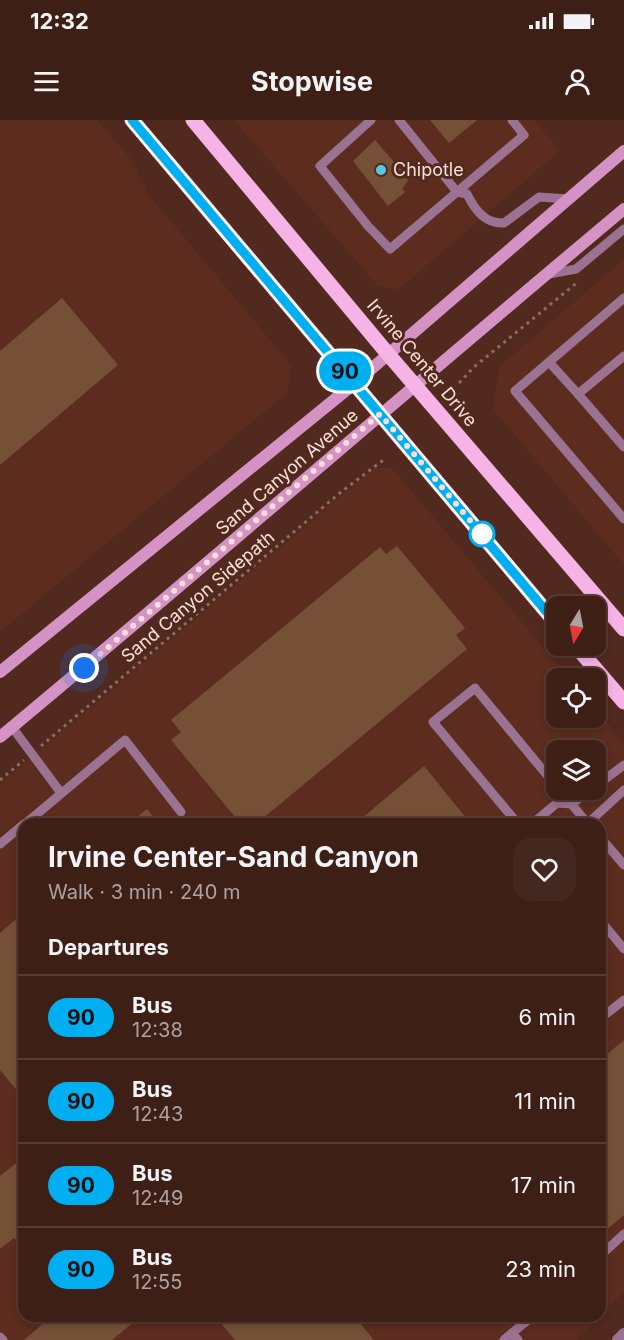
<!DOCTYPE html>
<meta charset="utf-8">
<style>
body{margin:0;font-family:Inter,sans-serif;background:#44271f;color:#f1f3f6;height:100vh;display:flex;flex-direction:column;font-size:22px;white-space:nowrap}
*{box-sizing:border-box;margin:0}
p{font-size:20px;color:#ada2a1}
.icon{flex:none;width:33px;height:33px;fill:none;stroke:currentColor;stroke-width:2;stroke-linecap:round;stroke-linejoin:round}
.map{position:relative;flex:1;overflow:hidden}
.sheet{position:absolute;left:18px;top:698px;width:588px;height:504px;display:flex;flex-direction:column;background:#3d1f16;border-radius:18px;box-shadow:0 3px 9px #0003,0 0 0 2px #563d35}
.sheet>*{flex:none}
.badge{padding:0 12px;border-radius:20px;font-size:21px;line-height:39px}
.needle{width:39px;rotate:190deg}
.controls{position:absolute;left:546px;top:476px;display:grid;gap:12px}
.controls a{display:grid;place-items:center;width:60px;height:60px;border-radius:12px;background:#3d1f16;box-shadow:0 3px 9px #0003,0 0 0 2px #563d35;font-size:30px}
.you{position:absolute;width:30px;height:30px;margin:-15px;border:4px solid #fff;border-radius:50%;background:#1a73e8;box-shadow:0 0 0 9px #1a73e833}
.map>.badge{position:absolute;translate:-50% -50%;box-shadow:0 0 0 3px #fff}
h2{padding:0 30px;font-size:22px;line-height:54px}
.round{display:grid;place-items:center;flex:none;width:63px;height:63px;border-radius:18px;background:#44271f}
.summary{display:flex;align-items:center;justify-content:space-between;height:102px;padding:0 30px}
h1{font-size:28px;font-weight:700;line-height:45px}
ul{padding:0;list-style:none}
li{display:flex;align-items:center;gap:18px;height:84px;padding:0 30px;border-top:2px solid #563d35}
li div{flex:1}
li b{display:block;font-size:22px}
li em{font-style:normal}
li .badge{min-width:66px;font-weight:700;text-align:center}
.status{display:flex;justify-content:space-between;align-items:center;height:42px;padding:0 30px;background:#3d1f16;direction:ltr}
.status svg{height:16px;fill:currentColor}
header{display:flex;justify-content:space-between;align-items:center;height:78px;padding:0 30px;background:#3d1f16;font-size:27px;font-weight:700}
.map>svg:first-child{display:block}
</style>
<div class="status"><b>12:32</b><svg viewBox="0 0 49 12"><path d="M0 12V9h3v3zM5 12V6h3v6zM10 12V3h3v9zM15 12V0h3v12zM26 1h20v11H26zM47 4h2v5h-2z"/></svg></div>
<header><svg class="icon" aria-label="menu" viewBox="0 0 24 24"><path d="M4 6h16M4 12h16M4 18h16"/></svg>Stopwise<svg class="icon" aria-label="person" viewBox="0 0 24 24"><circle cx="12" cy="8" r="4"/><path d="M4 21q1-7 8-7t8 7"/></svg></header>
<div class="map">
<svg width="624" height="1220" viewBox="0 0 624 1220">
<rect width="100%" height="100%" fill="#51291e"/>
<g fill="#5c2c1f" fill-rule="evenodd">
<polygon points="0,0 97,0 130,38 148,74 292,246 287,273 0,512"/>
<polygon points="234,0 534,0 560,31 398,170 377,165"/>
<polygon points="624,139 624,445 492,288 500,246"/>
<path d="M 374,348 L 392,348 L 569,558 L 556,558 L 556,597 L 596,597 L 596,590 L 624,623 L 624,1172 L 577,1220 L 0,1220 L 0,664 ZM 556,630 L 596,630 L 596,669 L 556,669 ZM 24,704 L 600,704 L 600,1196 L 24,1196 Z"/>
</g>
<g fill="#755036">
<polygon points="430,0 477,0 449,23"/>
<polygon points="375,20 409,59 402,69 405,72 388,86 353,41"/>
<polygon points="62,178 118,245 0,345 0,231"/>
<polygon points="397,426 465,508 456,515 467,529 256,704 241,704 171,620 181,612 171,600 380,427 386,434"/>
<polygon points="424,646 471,704 355,704"/>
<polygon points="147,689 159,704 129,704"/>
<polygon points="15,800 24,811 24,979 0,950 0,813"/>
<polygon points="624,920 624,1095 600,1115 600,940"/>
<polygon points="24,1037 24,1129 14,1118 0,1129 0,1056"/>
<polygon points="52,1196 141,1196 112,1220 24,1220"/>
<polygon points="215,1196 354,1196 374,1220 235,1220"/>
</g>
<g fill="none" stroke-linecap="round" stroke-linejoin="round">
<g stroke="#8f6c63" stroke-width="3" stroke-dasharray="3 4.5" stroke-linecap="butt">
<polyline points="459,263 474,247 579,161"/>
<polyline points="41,626 341,372 386,338"/>
<polyline points="0,660 24,640"/>
</g>
<g stroke="#9b7291" stroke-width="9">
<polyline points="371,0 320,46 368,106 390,129 524,15 512,0"/>
<path d="M 399,0 L 457,72 L 467,74 C 475,90 485,104 504,103 L 539,77 L 568,79"/>
<polyline points="549,154 576,149 624,109"/>
<polyline points="624,178 515,271 624,399"/>
<polyline points="624,236 578,274 624,327"/>
<polyline points="549,242 578,274"/>
<polyline points="12,607 61,673"/>
<polyline points="596,666 624,645"/>
<polyline points="559,669 588,704"/>
<polyline points="25,704 125,620 181,692"/>
<polyline points="518,704 433,602 475,568 556,666"/>
<polyline points="532,704 557,683 572,684 592,669"/>
<polyline points="587,704 624,670"/>
<polyline points="600,717 624,745"/>
<polyline points="0,724 24,704"/>
<polyline points="600,800 624,829"/>
<polyline points="606,894 624,880"/>
<polyline points="600,1136 624,1114"/>
<polyline points="512,1213 533,1196"/>
<polyline points="0,1217 3,1220"/>
<polyline points="504,1220 512,1213 518,1220"/>
</g>
<polyline stroke="#9b7291" stroke-width="12" points="618,1220 624,1214"/>
<g stroke="#d493c4" stroke-width="12">
<polyline points="0,552 355,263 624,31"/>
<path d="M 0,617 C 209,443 415,264 624,89"/>
</g>
<g stroke="#f6b3e6" stroke-width="15">
<polyline points="132,0 556,503"/>
<polyline points="193,0 388,234 624,509"/>
<polyline points="575,525 624,582"/>
</g>
</g>
<g fill="none" stroke-linecap="round" stroke-linejoin="round">
<g stroke="#fff" stroke-width="14">
<polyline id="line" points="132,0 556,503"/>
</g>
<use href="#line" stroke="#00aff2" stroke-width="9"/>
<polyline stroke="#fadfd8" stroke-width="6" stroke-dasharray="0 10.8" points="84,548 380,294 485,418 482,414"/>
</g>
<circle fill="#58c9e3" stroke="#51291e" stroke-width="2" cx="381" cy="50" r="6"/>
<circle fill="#fff" stroke="#00aff2" stroke-width="3" cx="482" cy="414" r="12"/>
<g text-anchor="middle" stroke-width="6" stroke-linejoin="round" paint-order="stroke">
<g font-size="18" fill="#fadfd8" stroke="#51291e" text-anchor="start">
<text x="393" y="56">Chipotle</text>
</g>
<g font-size="18" fill="#fadfd8" stroke="#51291e">
<text transform="translate(422 243) rotate(50)" y="6">Irvine Center Drive</text>
<text transform="translate(287 352) rotate(-41)" y="6">Sand Canyon Avenue</text>
<text transform="translate(198 477) rotate(-40)" y="6">Sand Canyon Sidepath</text>
</g>
</g>
</svg>
<div class="controls">
<a><svg class="needle" viewBox="-14 -14 28 28"><path d="M0-13l5 13h-10z" fill="#e53935"/><path d="M0 13l5-13h-10z" fill="#ada2a1"/></svg></a>
<a><svg class="icon" aria-label="locate" viewBox="0 0 24 24"><circle cx="12" cy="12" r="6"/><path d="M12 2v4M12 18v4M2 12h4M18 12h4"/></svg></a>
<a><svg class="icon" aria-label="layers" viewBox="0 0 24 24"><path d="M12 4l9 5-9 5-9-5zM3 14l9 5 9-5"/></svg></a>
</div>
<div class="you" style="left:84px;top:548px"></div>
<b class="badge" style="left:345px;top:251px;background:#00aff2;color:#111">90</b>
<section class="sheet">
<div class="summary"><div><h1>Irvine Center-Sand Canyon</h1><p>Walk · 3 min · 240 m</p></div><a class="round"><svg class="icon" aria-label="heart" viewBox="0 0 24 24"><path d="M12 20l-8-8c-3-5 5-10 8-4 3-6 11-1 8 4z"/></svg></a></div>
<h2>Departures</h2>
<ul>
<li><span class="badge" style="background:#00aff2;color:#111">90</span><div><b>Bus</b><p>12:38</p></div><em>6 min</em></li>
<li><span class="badge" style="background:#00aff2;color:#111">90</span><div><b>Bus</b><p>12:43</p></div><em>11 min</em></li>
<li><span class="badge" style="background:#00aff2;color:#111">90</span><div><b>Bus</b><p>12:49</p></div><em>17 min</em></li>
<li><span class="badge" style="background:#00aff2;color:#111">90</span><div><b>Bus</b><p>12:55</p></div><em>23 min</em></li>
</ul>
</section>
</div>
